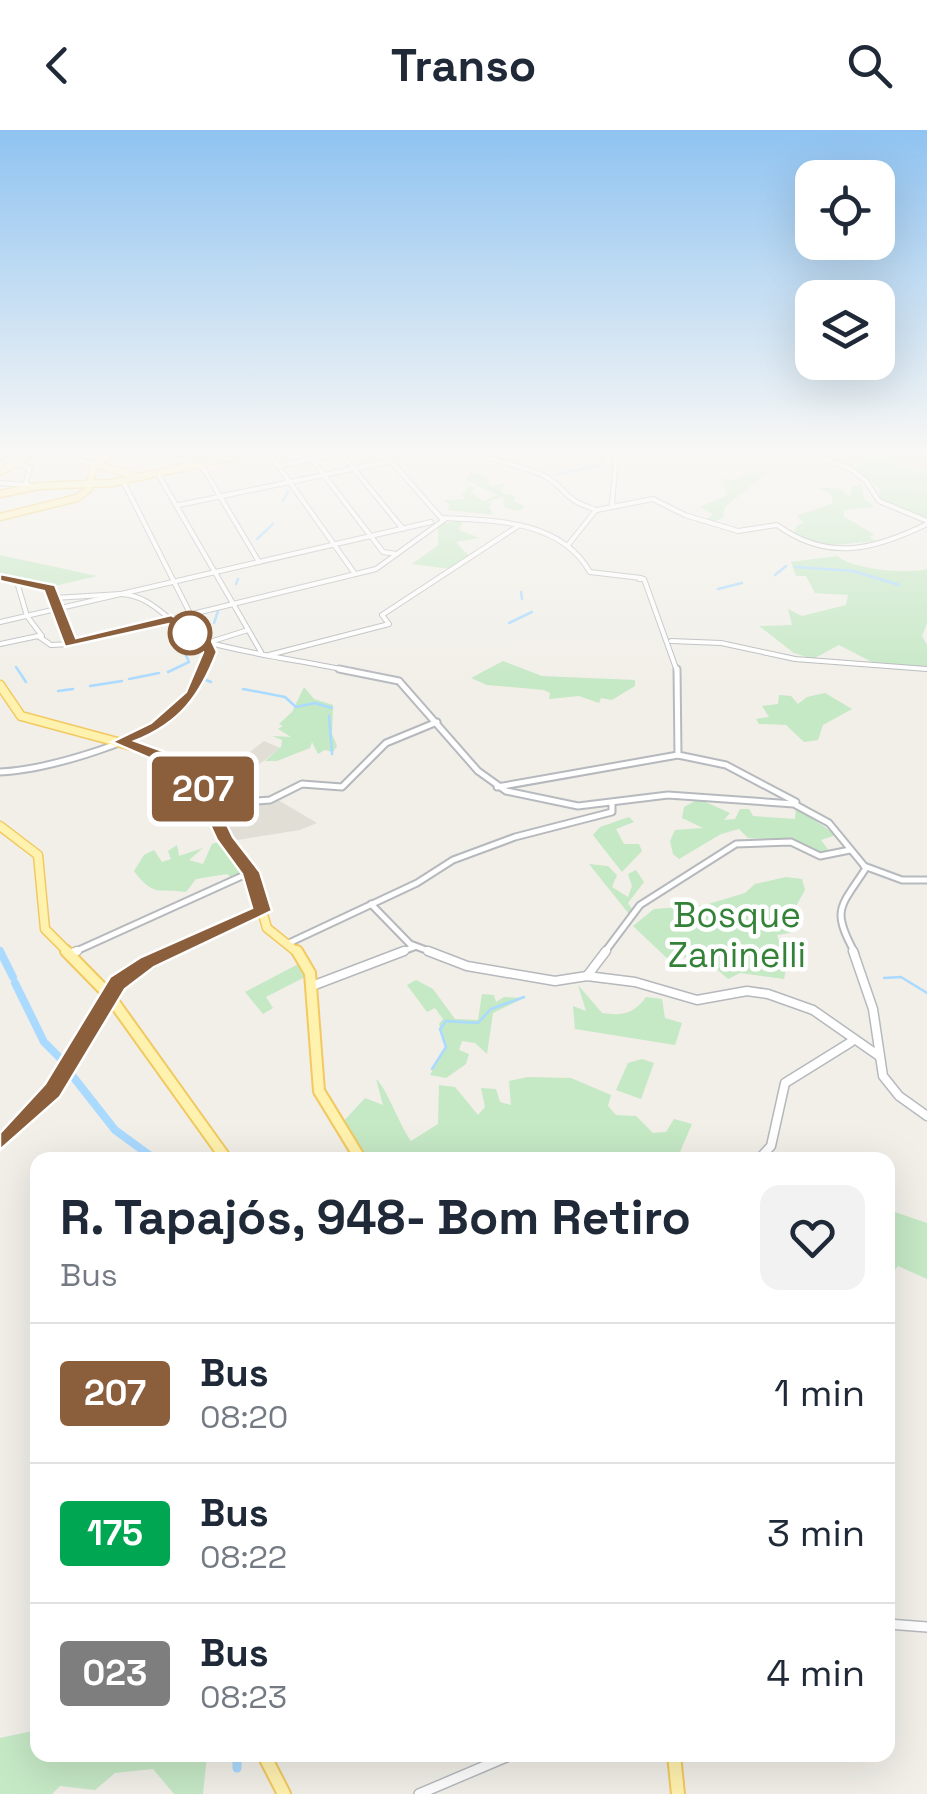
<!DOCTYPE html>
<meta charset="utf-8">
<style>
body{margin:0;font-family:"Space Grotesk",sans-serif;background:#f2f2f3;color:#1f2937;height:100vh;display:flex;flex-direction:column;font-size:38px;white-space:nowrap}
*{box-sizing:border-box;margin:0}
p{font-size:32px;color:#747a83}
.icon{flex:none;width:55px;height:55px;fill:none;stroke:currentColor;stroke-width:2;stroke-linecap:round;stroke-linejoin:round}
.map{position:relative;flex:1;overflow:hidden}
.details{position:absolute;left:30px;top:1022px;width:865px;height:610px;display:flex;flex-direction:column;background:#fff;border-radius:20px;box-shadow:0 10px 40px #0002}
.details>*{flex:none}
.badge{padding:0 20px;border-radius:8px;font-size:35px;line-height:65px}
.tools{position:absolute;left:795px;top:30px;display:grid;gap:20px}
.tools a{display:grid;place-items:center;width:100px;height:100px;border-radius:20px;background:#fff;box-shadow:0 10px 40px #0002;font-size:50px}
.map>.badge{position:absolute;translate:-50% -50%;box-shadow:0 0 0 5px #fff}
.round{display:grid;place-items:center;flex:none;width:105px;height:105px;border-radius:20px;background:#f2f2f3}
.headline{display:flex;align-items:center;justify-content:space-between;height:170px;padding:0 30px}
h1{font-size:48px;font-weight:800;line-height:75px}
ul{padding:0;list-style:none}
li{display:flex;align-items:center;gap:30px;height:140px;padding:0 30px;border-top:2px solid #e0e1e3}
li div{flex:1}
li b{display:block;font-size:38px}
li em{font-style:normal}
li .badge{min-width:110px;font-weight:700;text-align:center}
header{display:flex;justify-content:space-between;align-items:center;height:130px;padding:0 30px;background:#fff;font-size:45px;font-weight:800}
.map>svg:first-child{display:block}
</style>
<header><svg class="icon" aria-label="back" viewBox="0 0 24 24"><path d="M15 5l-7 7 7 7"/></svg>Transo<svg class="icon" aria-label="search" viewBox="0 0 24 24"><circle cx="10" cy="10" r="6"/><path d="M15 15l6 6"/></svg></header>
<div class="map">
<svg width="927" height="1664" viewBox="0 0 927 1664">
<rect width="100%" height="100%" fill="#f1efe8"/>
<polygon fill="#e0deda" points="808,323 927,323 927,344 880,324 852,337"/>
<g fill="#e1ded6">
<polygon points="264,611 280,618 212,671 205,657"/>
<polygon points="278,670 317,693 300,700 231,711 217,678"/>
</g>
<g fill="#c5e8c5">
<polygon points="880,324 913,342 927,336 927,390 878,369 880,359 852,337"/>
<polygon points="751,341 767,343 725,377 723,387 714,392 707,389 713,384 700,377 727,365 722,349 735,350"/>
<polygon points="471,342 487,346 490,356 504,353 502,363 516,366 513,371 525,376 519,381 505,378 503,366 486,373 492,373 489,377 493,385 447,380 450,375 444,370 466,369 462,366 468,355 474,357 472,363 483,371 497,365 465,350"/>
<polygon points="862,354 864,369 875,377 845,380 843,386 874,404 870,407 875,411 824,416 793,405 797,395 804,393 797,386 833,373 831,364 819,358 840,358 850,367 851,357"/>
<polygon points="464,390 459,400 480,408 456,412 470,427 451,439 412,434 438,415 438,394"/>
<polygon points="0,425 97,446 50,457 0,447"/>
<path d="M 837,426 C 855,440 905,444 927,439 L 927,493 L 922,506 L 927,515 L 927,537 L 872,532 L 839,515 L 813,529 L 794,523 L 759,496 L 792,495 L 788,479 L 802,486 L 846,475 L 848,465 L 815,463 L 806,446 L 796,446 L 791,432 Z"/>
<polygon points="503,531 542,546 635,550 635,556 612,570 601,568 599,573 579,566 549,569 550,563 544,560 487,555 471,548"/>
<polygon points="304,557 314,569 333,575 332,604 337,616 333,622 325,620 318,624 312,612 310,618 277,631 265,631 281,617 282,610 272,606 291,607 278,599 283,596 279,594 292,582"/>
<polygon points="825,563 852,579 823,595 818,610 804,612 786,595 759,594 756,589 769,587 762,576 778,574 779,565 791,566 798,574 807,567"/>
<polygon points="699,669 730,683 724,690 735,689 740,679 749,679 753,686 795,689 796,677 836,705 821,710 830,722 818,724 793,710 748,708 739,699 721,704 679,729 673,724 670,711 675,700 703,698 682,688 684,677"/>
<polygon points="629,687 634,692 616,699 624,714 639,714 642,721 622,742 593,705 600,697"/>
<path d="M 219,700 L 249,741 L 233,749 L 227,744 L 196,749 L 186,762 C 159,758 154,768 134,741 L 144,725 L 154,720 L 162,732 L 171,729 L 168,721 L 177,715 L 179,726 L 203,718 L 189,730 L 203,734 L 212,714 L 219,712 Z"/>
<polygon points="589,734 608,736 617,745 612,757 628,767 632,756 628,744 636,740 644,752 628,773 632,779 629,784"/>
<path d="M 786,747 L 802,749 L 805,760 L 786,794 L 790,803 L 777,805 L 787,835 L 784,849 L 740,843 L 728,849 C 708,831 696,821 670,831 L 633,796 L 654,779 L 705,775 L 745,763 L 755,754 Z"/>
<polygon points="302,832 309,845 266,867 273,878 263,884 245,862"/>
<polygon points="416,850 433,859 455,889 478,890 482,864 494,865 496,872 504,867 524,868 493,883 487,924 475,913 462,911 459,920 469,924 466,934 446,948 430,945 446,916 439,894 443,889 435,878 427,882 407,855"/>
<path d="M 578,855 L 602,883 C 622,886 634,884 646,867 L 662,869 L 665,888 L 682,893 L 675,915 L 575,899 L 573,876 L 586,881 Z"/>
<polygon points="642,929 654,933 641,969 616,960 628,933"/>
<path d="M 528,947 L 571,948 L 611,965 L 608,976 L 616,985 L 636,986 L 653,1003 L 666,1002 L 674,989 L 692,994 L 680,1022 L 690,1023 L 688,1030 L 368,1030 L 342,993 L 365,968 L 383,975 L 376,949 C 388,960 398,993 411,1011 L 438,994 L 439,955 L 455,957 L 478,985 L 485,977 L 481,958 L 496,959 L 500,972 L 511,975 L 509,951 Z"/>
<polygon points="889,1080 927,1093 927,1149 898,1136 891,1144 888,1142"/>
<polygon points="37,1600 38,1625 207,1625 203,1664 174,1664 153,1639 115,1643 95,1660 60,1656 52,1664 0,1664 0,1608"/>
</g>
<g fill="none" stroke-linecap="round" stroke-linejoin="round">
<g stroke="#aadaff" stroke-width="2.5">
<polyline points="555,345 602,335 602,330"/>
<polyline points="283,371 288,361"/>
<polyline points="257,409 273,394"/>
<polyline points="795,437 853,441 899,455"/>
<polyline points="775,445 786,436"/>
<polyline points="236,454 238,449"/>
<polyline points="718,459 742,453"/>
<polyline points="521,462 522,469"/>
<polyline points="214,493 218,481"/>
<polyline points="509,493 532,482"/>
<polyline points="16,537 26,552"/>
<polyline points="168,542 189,532 184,521"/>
<polyline points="129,549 159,543"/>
<polyline points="206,550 211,552"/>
<polyline points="90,556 122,551"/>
<polyline points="243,559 285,567 296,577 315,573 332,578"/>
<polyline points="58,561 73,559"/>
<polyline points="329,586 332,624"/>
<polyline points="884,848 901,847 927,863"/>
<polyline points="432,939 446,917 440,899 446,891 478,893 491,879 524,867"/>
</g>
<g stroke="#aadaff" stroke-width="8">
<polyline points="0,821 13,847"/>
<polyline points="15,853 44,912 63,931"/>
<polyline points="71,944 115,1000 156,1030"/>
</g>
<polyline stroke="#aadaff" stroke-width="9" points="237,1625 237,1638"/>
<g stroke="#b5b8bc" stroke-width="6">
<g id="tertiary-far2">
<polyline points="154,323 202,336 259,432"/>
<polyline points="341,323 403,399"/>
<path d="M 479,323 C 498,333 535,339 548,348 C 570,363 563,369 594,379"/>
<polyline points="804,323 849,338 866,351 879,371 927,391"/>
<polyline points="0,328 30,338 25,355"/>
<polyline points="278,336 344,323"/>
<polyline points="0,353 29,355"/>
<polyline points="179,375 391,331"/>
<polyline points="612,375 616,327 656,323"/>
<path d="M 597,380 L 653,369 L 685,385 L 738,401 L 777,395 C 828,432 874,420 927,394"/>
<polyline points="568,415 596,380"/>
<polyline points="0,448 50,458 70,514"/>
<polyline points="17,452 27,486 42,506"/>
<polyline points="54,468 121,464"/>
<polyline points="671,511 721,513 795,529 927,539"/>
<polyline points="269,525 389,494 382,485 518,396"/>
</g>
</g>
<g stroke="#b5b8bc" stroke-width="9">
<g id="tertiary-far1">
<polyline points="497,657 678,625"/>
<polyline points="211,675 270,670 302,654 342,657 386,613 437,592"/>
<polyline points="371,774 410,814 434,823"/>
<polyline points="289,813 417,753 453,730 515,707 612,682 612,673"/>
<polyline points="72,823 251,742"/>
<polyline points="168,823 263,781"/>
<polyline points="398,823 414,817"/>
<polyline points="604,823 640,775 736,714 791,712 820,726 850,720"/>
</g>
</g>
<g stroke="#b5b8bc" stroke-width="11">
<g id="tertiary">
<polyline points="428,821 467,836 555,851 587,846 635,852 697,870 747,861 768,864 813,880 879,926"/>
<polyline points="70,824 77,821"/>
<polyline points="587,846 606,821"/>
<polyline points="312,856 404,821"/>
<polyline points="0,1010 53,961 114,856 173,821"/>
<polyline points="758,1030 771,1016 785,953 851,912"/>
</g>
</g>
<g stroke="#b6babf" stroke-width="6">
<g id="secondary-far3">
<polyline points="56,323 94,334"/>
<polyline points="269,323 355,444"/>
<polyline points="307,323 383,422 397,424"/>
<polyline points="384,323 442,389"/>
<polyline points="158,344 261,522"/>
<polyline points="123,351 204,511"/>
<path d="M 443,388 C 496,390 561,391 590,442 L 641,448"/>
<polyline points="639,449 644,449 677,541"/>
<path d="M 121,464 C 158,466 172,501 207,512 C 253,525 304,531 351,541"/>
<polyline points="0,492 431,392"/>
<polyline points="213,511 248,500"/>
<polyline points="0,514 38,506 51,515 70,514 376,439 444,390"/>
<polyline points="202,541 212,513"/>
</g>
</g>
<g stroke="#b6babf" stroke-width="9">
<g id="secondary-far2">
<polyline points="339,539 399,551 478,641 506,661 578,676 668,665 794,674 829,693 866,738"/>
<polyline points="677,539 678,625 726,635 796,672"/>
<path d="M 0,642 C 44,640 130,615 165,589 C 183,576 193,558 203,539"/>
<polyline points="864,736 902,750 927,750"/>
<path d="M 855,823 C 831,779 840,778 866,738"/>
</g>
</g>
<g stroke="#b6babf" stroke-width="11">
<polyline id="secondary-far1" points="853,821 873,879 883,946 899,966 927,986"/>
</g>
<g stroke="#b6babf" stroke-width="12">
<g id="secondary">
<polyline points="888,1494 927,1497"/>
<polyline points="419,1664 511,1625"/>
</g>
</g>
<g stroke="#f2c960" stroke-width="9">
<g id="primary-far3">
<polyline points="94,334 139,347"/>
<polyline points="0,342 33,323"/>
<polyline points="90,354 94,334 113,323"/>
<polyline points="0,364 39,356 112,353 249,323"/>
<polyline points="0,387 77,368 89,359"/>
</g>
</g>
<g stroke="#f2c960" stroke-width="11">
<g id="primary-far2">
<polyline points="0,555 21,586 147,620 185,640 200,654 226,710 250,740 267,798 298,823"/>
<polyline points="0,696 38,725 45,799 69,823"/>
</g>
</g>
<g stroke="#f2c960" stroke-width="14">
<g id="primary-far1">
<polyline points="66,821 108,864 227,1030"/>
<polyline points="297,821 310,843 319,961 361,1030"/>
</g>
</g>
<g stroke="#f2c960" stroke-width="16">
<g id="primary">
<polyline points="264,1625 284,1664"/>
<polyline points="674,1625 678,1664"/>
</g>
</g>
<use href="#tertiary-far2" stroke="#fff" stroke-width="4"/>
<use href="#tertiary-far1" stroke="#fff" stroke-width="5"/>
<use href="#tertiary" stroke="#fff" stroke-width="8"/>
<use href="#secondary-far3" stroke="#fff" stroke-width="4"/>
<use href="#secondary-far2" stroke="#fff" stroke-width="5"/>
<use href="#secondary-far1" stroke="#fff" stroke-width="8"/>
<use href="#secondary" stroke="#fff" stroke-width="9"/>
<use href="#primary-far3" stroke="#fff2af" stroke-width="6"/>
<use href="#primary-far2" stroke="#fff2af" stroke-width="8"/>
<use href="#primary-far1" stroke="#fff2af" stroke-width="10"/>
<use href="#primary" stroke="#fff2af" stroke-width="12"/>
</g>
<linearGradient id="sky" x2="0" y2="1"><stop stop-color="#8fc3f1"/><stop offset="0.58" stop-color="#f9f8f5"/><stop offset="1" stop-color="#f9f8f5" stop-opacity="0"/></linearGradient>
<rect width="927" height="556" fill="url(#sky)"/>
<path fill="#8b5e3c" stroke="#fff" stroke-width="2.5" d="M 0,444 L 55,455 L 76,508 L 171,485 L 210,507 L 217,522 C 200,566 180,593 135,611 L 163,621 L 204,647 L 233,707 L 260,742 L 272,781 L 154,837 L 125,859 L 60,967 L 0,1020 L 0,1003 L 45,954 L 110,847 L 141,827 L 252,778 L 242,744 L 217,710 L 191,654 L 152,629 L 112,612 L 151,593 L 186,562 L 203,522 L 198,513 L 169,494 L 65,517 L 44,461 L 0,451 Z"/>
<circle fill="#fff" stroke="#8b5e3c" stroke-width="5" cx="190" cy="503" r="20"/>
<g text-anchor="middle" stroke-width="9" stroke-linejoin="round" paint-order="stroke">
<g font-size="35" fill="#348238" stroke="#fff">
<text x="737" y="797">Bosque<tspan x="737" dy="40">Zaninelli</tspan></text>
</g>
</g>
</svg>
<div class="tools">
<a><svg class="icon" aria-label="locate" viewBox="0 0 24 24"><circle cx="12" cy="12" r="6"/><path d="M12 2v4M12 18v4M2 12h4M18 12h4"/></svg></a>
<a><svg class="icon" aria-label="layers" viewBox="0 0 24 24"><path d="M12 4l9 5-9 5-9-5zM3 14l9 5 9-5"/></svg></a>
</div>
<b class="badge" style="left:203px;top:659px;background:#8b5e3c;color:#fff">207</b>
<section class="details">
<div class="headline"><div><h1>R. Tapajós, 948- Bom Retiro</h1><p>Bus</p></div><a class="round"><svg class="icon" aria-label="heart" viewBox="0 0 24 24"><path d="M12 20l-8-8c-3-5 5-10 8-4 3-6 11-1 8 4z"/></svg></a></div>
<ul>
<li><span class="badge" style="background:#8b5e3c;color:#fff">207</span><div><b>Bus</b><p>08:20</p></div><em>1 min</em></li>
<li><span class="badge" style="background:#00a651;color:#fff">175</span><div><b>Bus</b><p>08:22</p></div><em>3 min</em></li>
<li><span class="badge" style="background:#7e7e7e;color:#fff">023</span><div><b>Bus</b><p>08:23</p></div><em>4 min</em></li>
</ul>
</section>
</div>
